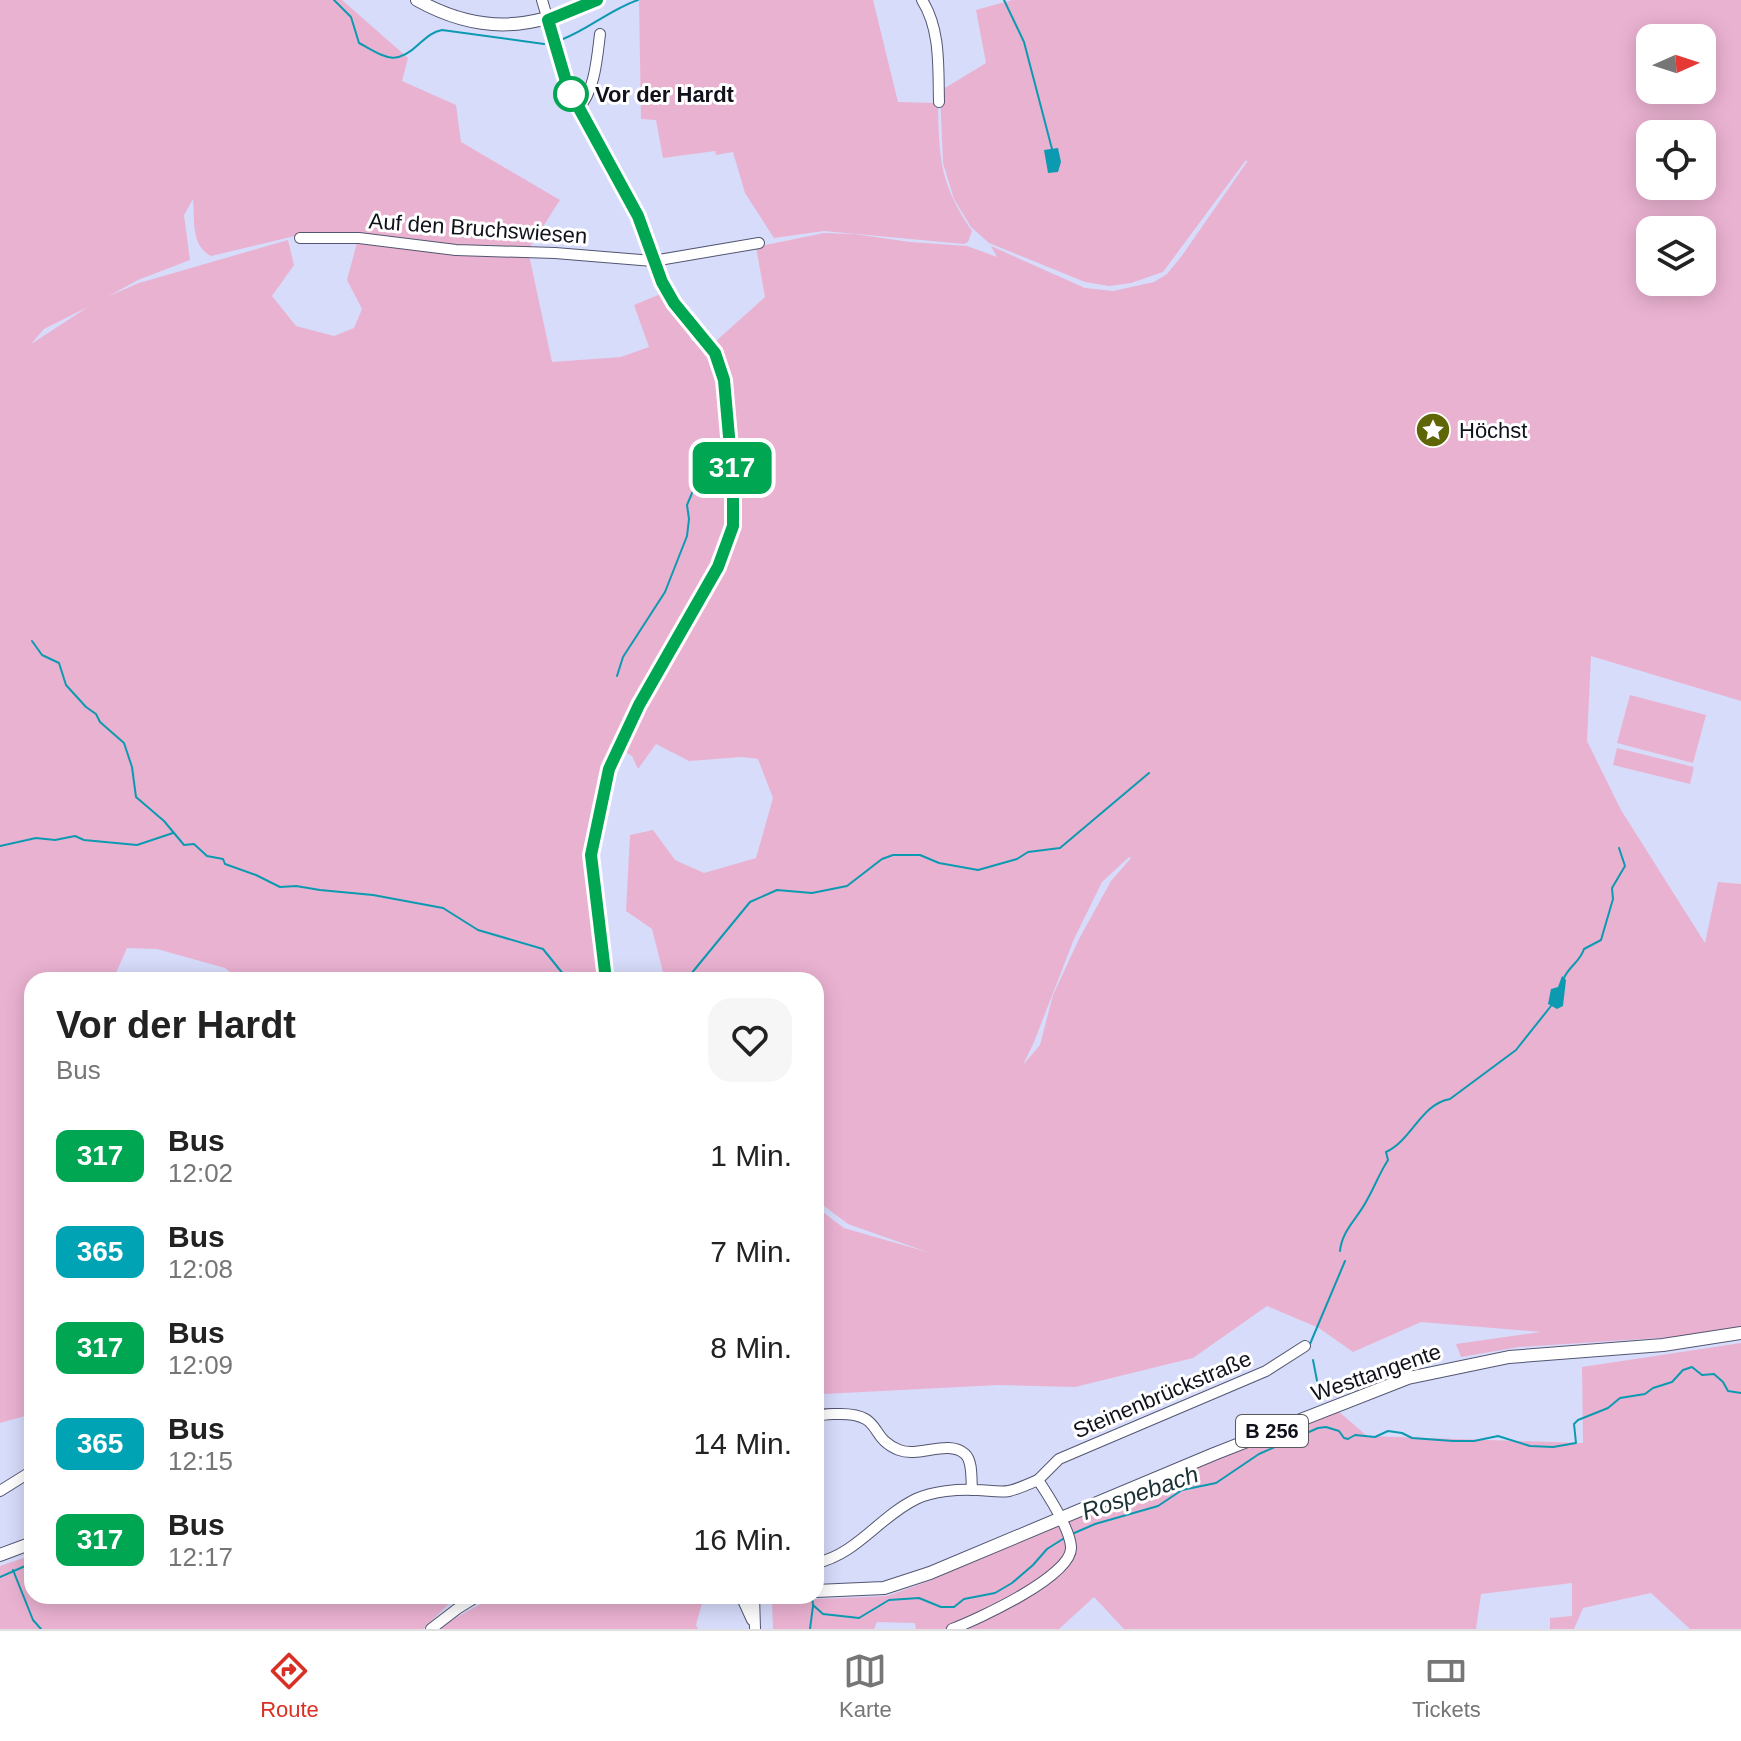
<!DOCTYPE html>
<html lang="de">
<meta charset="utf-8">
<style>
body{margin:0;font-family:Helvetica,sans-serif;background:#f6f6f6;color:#222;height:100vh;display:flex;flex-direction:column;font-size:30px;white-space:nowrap}
*{box-sizing:border-box;margin:0}
p{font-size:26px;color:#767676}
.icon{flex:none;width:44px;height:44px;fill:none;stroke:currentColor;stroke-width:2;stroke-linecap:round;stroke-linejoin:round}
.map{position:relative;flex:1;overflow:hidden}
.details{position:absolute;left:24px;top:972px;width:800px;height:632px;display:flex;flex-direction:column;background:#fff;border-radius:24px;box-shadow:0 4px 20px #0003}
.details>*{flex:none}
.badge{padding:0 16px;border-radius:12px;font-size:28px;line-height:52px}
.needle{width:52px;rotate:87deg}
.controls{position:absolute;left:1636px;top:24px;display:grid;gap:16px}
.controls a{display:grid;place-items:center;width:80px;height:80px;border-radius:16px;background:#fff;box-shadow:0 4px 20px #0003;font-size:40px}
.map>.badge{position:absolute;translate:-50% -50%;box-shadow:0 0 0 4px #fff}
.round{display:grid;place-items:center;flex:none;width:84px;height:84px;border-radius:24px;background:#f6f6f6}
.headline{display:flex;align-items:center;justify-content:space-between;height:136px;padding:0 32px}
h1{font-size:38px;font-weight:700;line-height:60px}
ul{padding:0;list-style:none}
li{display:flex;align-items:center;gap:24px;height:96px;padding:0 32px}
li div{flex:1}
li b{display:block;font-size:30px}
li em{font-style:normal}
li .badge{min-width:88px;font-weight:700;text-align:center}
.menu{display:flex;justify-content:space-around;align-items:center;height:112px;border-top:2px solid #e0e0e0;background:#fff;font-size:22px;color:#767676}
.menu a{display:grid;justify-items:center;gap:4px}
.menu .selected{color:#d93025}
.map>svg:first-child{display:block}
</style>
<div class="map">
<svg width="1741" height="1629" viewBox="0 0 1741 1629">
<rect width="100%" height="100%" fill="#d7dcfb"/>
<g fill="#eab2d1" fill-rule="evenodd">
<path d="M 0,0 L 342,0 L 408,58 L 402,81 L 456,105 L 461,142 L 560,200 L 528,250 L 299,235 L 211,256 C 190,245 195,218 193,199 L 184,215 L 190,260 L 138,280 L 109,296 L 139,283 L 288,240 L 294,265 L 272,296 L 296,326 L 334,336 L 354,328 L 362,309 L 347,280 L 358,239 L 529,255 L 552,362 L 621,357 L 649,347 L 634,305 L 663,293 L 680,316 L 692,341 L 716,341 L 765,297 L 756,247 L 824,233 L 854,234 L 910,242 L 967,246 L 997,257 L 991,246 L 1085,288 L 1113,291 L 1154,282 L 1167,274 L 1181,257 L 1247,162 L 1246,160 L 1163,272 L 1131,283 L 1109,286 L 1085,282 L 989,243 L 971,227 L 954,199 L 943,163 L 940,91 L 986,63 L 976,10 L 1012,0 L 1741,0 L 1741,701 L 1591,656 L 1587,741 L 1621,810 L 1705,943 L 1718,882 L 1741,884 L 1741,1326 L 1704,1335 L 1519,1347 L 1461,1357 L 1456,1344 L 1541,1332 L 1421,1322 L 1353,1352 L 1319,1328 L 1267,1306 L 1193,1358 L 1075,1387 L 998,1385 L 824,1394 L 824,1410 L 816,1412 L 816,1207 L 844,1228 L 927,1252 L 848,1224 L 816,1200 L 816,980 L 665,980 L 652,929 L 626,911 L 630,835 L 653,830 L 675,860 L 704,873 L 756,858 L 773,798 L 758,759 L 742,757 L 689,761 L 656,744 L 638,769 L 632,756 L 614,745 L 604,769 L 587,849 L 599,980 L 232,980 L 230,972 L 225,968 L 157,949 L 127,948 L 113,980 L 32,980 L 32,1414 L 0,1423 ZM 1650,38 L 1702,38 L 1702,90 L 1650,90 ZM 1650,134 L 1702,134 L 1702,186 L 1650,186 ZM 1650,230 L 1702,230 L 1702,282 L 1650,282 ZM 88,307 L 31,344 L 44,329 ZM 1129,857 L 1131,858 L 1111,881 L 1079,939 L 1053,995 L 1040,1045 L 1023,1065 L 1034,1042 L 1074,939 L 1102,882 Z"/>
<path d="M 639,0 L 873,0 L 898,102 L 938,103 C 939,159 940,184 972,231 L 968,242 L 964,244 L 824,231 L 774,238 L 745,193 L 733,152 L 716,155 L 715,151 L 663,158 L 656,120 L 641,119 Z"/>
<polygon points="1630,695 1706,715 1693,763 1617,743"/>
<polygon points="1617,748 1694,767 1690,784 1613,765"/>
<polygon points="1741,1343 1741,1629 1690,1629 1651,1593 1583,1608 1574,1629 1550,1629 1550,1618 1572,1616 1572,1583 1481,1594 1476,1629 1124,1629 1094,1597 1059,1629 916,1629 915,1623 877,1622 874,1629 773,1629 772,1601 887,1596 932,1580 1060,1521 1337,1410 1367,1436 1583,1443 1582,1367"/>
<polygon points="32,1555 32,1596 457,1596 423,1629 0,1629 0,1566"/>
<polygon points="495,1596 704,1596 696,1625 698,1629 441,1629 450,1621"/>
</g>
<g fill="#0c9ab1">
<polygon points="1058,148 1061,162 1058,172 1048,173 1044,150"/>
<polygon points="1562,976 1566,980 1563,1006 1557,1009 1548,1004 1551,989 1558,987"/>
</g>
<g fill="none" stroke-linecap="round" stroke-linejoin="round">
<g stroke="#0c9ab1" stroke-width="2">
<path d="M 334,0 L 351,17 L 359,43 C 385,57 395,67 419,44 C 427,37 432,32 442,30 L 544,44"/>
<polyline points="1004,0 1024,42 1052,149"/>
<path d="M 563,39 C 589,29 611,9 638,0"/>
<polyline points="32,641 42,655 59,663 66,685 86,707 96,714 100,722 124,743 132,767 136,797 164,821 184,845 194,844 207,856 223,859 225,864 256,875 280,887 296,886 320,890 373,895 443,908 478,930 543,949 568,980"/>
<polyline points="617,676 623,657 665,592 687,536 689,519 687,505 695,486 695,465"/>
<polyline points="0,846 36,838 55,840 75,836 84,840 137,845 173,833"/>
<path d="M 1564,978 C 1569,966 1580,962 1584,949 L 1601,940 L 1613,899 L 1612,888 L 1625,866 L 1619,848"/>
<polyline points="686,980 750,902 777,890 812,893 847,886 882,859 893,855 920,855 939,863 978,870 1017,859 1028,852 1060,848 1149,773"/>
<path d="M 1340,1251 C 1342,1230 1358,1218 1367,1200 C 1375,1186 1379,1174 1388,1160 L 1386,1152 C 1412,1140 1421,1104 1450,1099 L 1516,1050 L 1551,1006"/>
<polyline points="1310,1344 1345,1261"/>
<polyline points="1313,1360 1319,1391"/>
<polyline points="1072,1534 1095,1524 1158,1506 1182,1490 1216,1483 1259,1454 1318,1428 1326,1427 1339,1431 1344,1438 1348,1439 1355,1435 1375,1437 1388,1431 1402,1433 1412,1438 1453,1441 1474,1441 1498,1436 1530,1446 1553,1447 1576,1443 1574,1424 1578,1420 1608,1408 1620,1398 1645,1394 1653,1388 1672,1382 1683,1370 1692,1367 1702,1375 1714,1374 1723,1382 1728,1391 1741,1393"/>
<polyline points="13,1570 33,1620 41,1629"/>
<polyline points="0,1577 32,1563"/>
<polyline points="812,1596 813,1605 823,1614 859,1618 889,1600 919,1598 941,1607 954,1607 964,1599 995,1593 1012,1583 1033,1565 1047,1549 1066,1537"/>
<polyline points="810,1629 813,1606"/>
</g>
<g stroke="#535671" stroke-width="12">
<g id="minor">
<polyline points="542,0 568,88 638,216 662,282 674,303 715,353 724,380 733,482 733,526 718,567 639,705 609,769 591,855 606,980"/>
<path d="M 922,0 C 941,30 938,68 939,102"/>
<path d="M 578,109 C 595,91 597,58 600,34"/>
<polyline points="300,238 359,238 456,250 555,253 653,261 759,243"/>
<path d="M 816,1417 C 824,1413 831,1414 840,1414 C 884,1414 868,1438 899,1450 C 919,1458 948,1439 965,1454 C 973,1461 971,1480 972,1490"/>
<polyline points="1038,1480 1059,1459 1266,1371 1305,1346"/>
<polyline points="0,1491 32,1471"/>
<path d="M 816,1563 C 857,1554 879,1517 916,1499 C 933,1491 958,1489 977,1490 C 987,1490 999,1493 1009,1491 C 1018,1489 1029,1484 1038,1480 C 1048,1495 1070,1529 1071,1547 C 1073,1576 976,1620 952,1629"/>
<polyline points="741,1596 752,1620"/>
<polyline points="754,1596 755,1629"/>
<polyline points="431,1629 457,1609 478,1596"/>
</g>
</g>
<g stroke="#535671" stroke-width="14">
<g id="major">
<path d="M 417,0 C 482,36 532,29 597,0"/>
<polyline points="0,1555 32,1543"/>
<polyline points="816,1591 884,1588 930,1573 1214,1454 1408,1378 1509,1357 1663,1345 1741,1333"/>
</g>
</g>
<use href="#minor" stroke="#fff" stroke-width="10"/>
<use href="#major" stroke="#fff" stroke-width="12"/>
</g>
<g fill="none" stroke-linecap="round" stroke-linejoin="round">
<g stroke="#fff" stroke-width="18">
<polyline id="line" points="597,0 548,20 568,88 638,216 662,282 674,303 715,353 724,380 733,482 733,526 718,567 639,705 609,769 591,855 606,980"/>
</g>
<use href="#line" stroke="#00a651" stroke-width="12"/>
</g>
<defs>
<g id="sight-disc" transform="scale(1.8)"><circle r="9.5" fill="#5f6606" stroke="#fff"/><path d="M0-6L1.8-2.2L6-1.7L2.9 1.2L3.7 5.4L0 3.3L-3.7 5.4L-2.9 1.2L-6-1.7L-1.8-2.2Z" fill="#fff"/></g>
</defs>
<g fill-rule="evenodd">
<use href="#sight-disc" x="1433" y="430"/>
</g>
<circle fill="#fff" stroke="#00a651" stroke-width="4" cx="571" cy="94" r="16"/>
<g text-anchor="middle" stroke-width="6" stroke-linejoin="round" paint-order="stroke">
<rect fill="#fff" stroke="#58585f" stroke-width="2" x="1236" y="1415" width="72" height="32" rx="6"/>
<g font-size="20" font-weight="bold" fill="#10111b">
<text x="1272" y="1438">B 256</text>
</g>
<g font-size="22" font-weight="bold" fill="#10111b" stroke="#fff" text-anchor="start">
<text x="595" y="102">Vor der Hardt</text>
</g>
<g font-size="22" fill="#10111b" stroke="#fff">
<text transform="translate(478 228) rotate(4)" y="8">Auf den Bruchswiesen</text>
<text transform="translate(1376 1372) rotate(-19)" y="8">Westtangente</text>
<text transform="translate(1162 1394) rotate(-23)" y="8">Steinenbrückstraße</text>
</g>
<g font-size="22" fill="#10111b" stroke="#fff" text-anchor="start">
<text x="1459" y="438">Höchst</text>
</g>
<g font-size="24" font-style="italic" fill="#1c3136" stroke="#fff">
<text transform="translate(1140 1493) rotate(-19)" y="8">Rospebach</text>
</g>
</g>
</svg>
<div class="controls">
<a><svg class="needle" viewBox="-14 -14 28 28"><path d="M0-13l5 13h-10z" fill="#e53935"/><path d="M0 13l5-13h-10z" fill="#767676"/></svg></a>
<a><svg class="icon" aria-label="locate" viewBox="0 0 24 24"><circle cx="12" cy="12" r="6"/><path d="M12 2v4M12 18v4M2 12h4M18 12h4"/></svg></a>
<a><svg class="icon" aria-label="layers" viewBox="0 0 24 24"><path d="M12 4l9 5-9 5-9-5zM3 14l9 5 9-5"/></svg></a>
</div>
<b class="badge" style="left:732px;top:468px;background:#00a651;color:#fff">317</b>
<section class="details">
<div class="headline"><div><h1>Vor der Hardt</h1><p>Bus</p></div><a class="round"><svg class="icon" aria-label="heart" viewBox="0 0 24 24"><path d="M12 20l-8-8c-3-5 5-10 8-4 3-6 11-1 8 4z"/></svg></a></div>
<ul>
<li><span class="badge" style="background:#00a651;color:#fff">317</span><div><b>Bus</b><p>12:02</p></div><em>1 Min.</em></li>
<li><span class="badge" style="background:#00a3b4;color:#fff">365</span><div><b>Bus</b><p>12:08</p></div><em>7 Min.</em></li>
<li><span class="badge" style="background:#00a651;color:#fff">317</span><div><b>Bus</b><p>12:09</p></div><em>8 Min.</em></li>
<li><span class="badge" style="background:#00a3b4;color:#fff">365</span><div><b>Bus</b><p>12:15</p></div><em>14 Min.</em></li>
<li><span class="badge" style="background:#00a651;color:#fff">317</span><div><b>Bus</b><p>12:17</p></div><em>16 Min.</em></li>
</ul>
</section>
</div>
<nav class="menu">
<a class="selected"><svg class="icon" aria-label="directions" viewBox="0 0 24 24"><path d="M12 3l9 9-9 9-9-9zM9 14v-3h6M13 9l2 2-2 2"/></svg>Route</a>
<a><svg class="icon" aria-label="map" viewBox="0 0 24 24"><path d="M3 6l6-2 6 2 6-2v14l-6 2-6-2-6 2zM9 4v14M15 6v14"/></svg>Karte</a>
<a><svg class="icon" aria-label="tickets" viewBox="0 0 24 24"><path d="M3 7h18v10H3zM15 7v10"/></svg>Tickets</a>
</nav>
